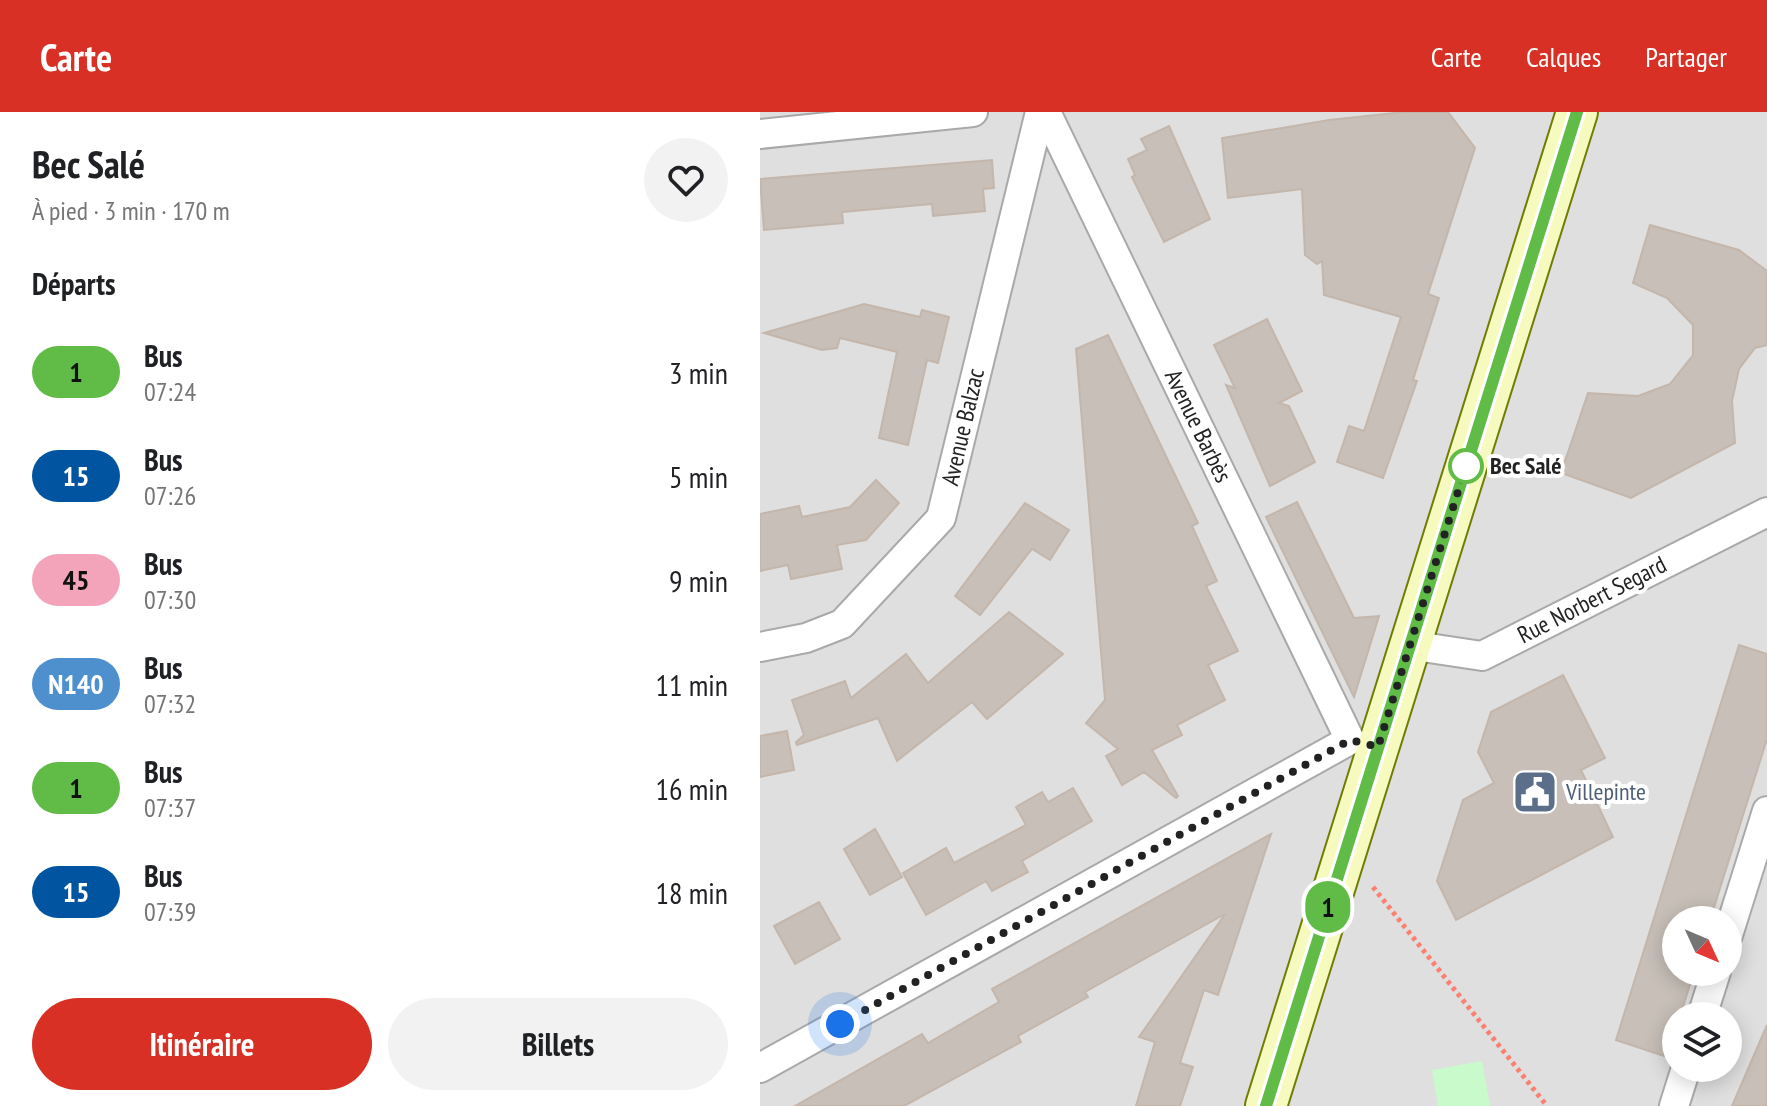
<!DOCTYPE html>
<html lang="fr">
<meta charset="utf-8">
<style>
body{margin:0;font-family:"PT Sans Narrow",sans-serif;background:#f2f2f2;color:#202124;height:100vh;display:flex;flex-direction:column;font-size:30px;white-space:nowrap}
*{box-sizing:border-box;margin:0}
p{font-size:26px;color:#757577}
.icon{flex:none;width:44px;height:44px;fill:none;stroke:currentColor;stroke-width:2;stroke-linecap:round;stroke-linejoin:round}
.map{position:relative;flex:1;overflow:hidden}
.side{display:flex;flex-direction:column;background:#fff;width:760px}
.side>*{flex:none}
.badge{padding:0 16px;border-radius:26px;font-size:28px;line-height:52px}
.needle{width:52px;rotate:134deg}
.buttons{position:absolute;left:902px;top:794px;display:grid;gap:16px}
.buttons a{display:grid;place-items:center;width:80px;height:80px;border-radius:50%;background:#fff;box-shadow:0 4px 20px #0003;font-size:40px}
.you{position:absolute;width:40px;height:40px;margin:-20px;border:6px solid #fff;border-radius:50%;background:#1a73e8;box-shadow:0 0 0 12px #1a73e833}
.map>.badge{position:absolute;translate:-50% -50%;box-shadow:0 0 0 4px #fff}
h2{padding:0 32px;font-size:30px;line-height:72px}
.round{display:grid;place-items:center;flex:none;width:84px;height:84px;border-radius:42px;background:#f2f2f2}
.headline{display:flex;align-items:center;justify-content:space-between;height:136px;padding:0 32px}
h1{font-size:38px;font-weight:700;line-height:60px}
.button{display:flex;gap:16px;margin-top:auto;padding:16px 32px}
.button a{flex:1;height:92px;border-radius:48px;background:#d93025;color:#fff;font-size:32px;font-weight:700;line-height:92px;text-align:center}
.button a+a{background:#f2f2f2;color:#202124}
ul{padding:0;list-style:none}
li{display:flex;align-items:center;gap:24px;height:104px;padding:0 32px}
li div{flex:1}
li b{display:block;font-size:30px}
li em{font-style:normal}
li .badge{min-width:88px;font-weight:700;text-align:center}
header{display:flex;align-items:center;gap:48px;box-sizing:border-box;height:112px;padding:0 40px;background:#d93025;color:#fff}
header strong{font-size:38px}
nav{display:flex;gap:44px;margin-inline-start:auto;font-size:28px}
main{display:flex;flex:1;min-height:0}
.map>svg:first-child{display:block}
</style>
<header>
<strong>Carte</strong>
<nav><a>Carte</a><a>Calques</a><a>Partager</a></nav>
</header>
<main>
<section class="side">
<div class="headline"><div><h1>Bec Salé</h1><p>À pied · 3 min · 170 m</p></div><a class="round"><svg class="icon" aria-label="heart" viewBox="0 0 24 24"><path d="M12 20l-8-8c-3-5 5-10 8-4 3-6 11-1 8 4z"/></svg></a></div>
<h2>Départs</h2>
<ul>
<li><span class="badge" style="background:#60bb47;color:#111">1</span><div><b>Bus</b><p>07:24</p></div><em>3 min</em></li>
<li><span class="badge" style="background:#0054a0;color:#fff">15</span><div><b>Bus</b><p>07:26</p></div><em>5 min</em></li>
<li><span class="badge" style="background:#f3a4ba;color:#111">45</span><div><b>Bus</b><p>07:30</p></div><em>9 min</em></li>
<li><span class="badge" style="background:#4d90cd;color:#fff">N140</span><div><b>Bus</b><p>07:32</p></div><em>11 min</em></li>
<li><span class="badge" style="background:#60bb47;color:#111">1</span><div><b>Bus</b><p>07:37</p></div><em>16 min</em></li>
<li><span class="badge" style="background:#0054a0;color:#fff">15</span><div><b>Bus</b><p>07:39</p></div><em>18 min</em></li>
</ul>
<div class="button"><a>Itinéraire</a><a>Billets</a></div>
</section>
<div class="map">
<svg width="1007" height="994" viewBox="0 0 1007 994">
<rect width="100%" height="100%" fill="#f2efe9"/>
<path fill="#e0dfdf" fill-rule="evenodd" d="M 0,0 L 1007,0 L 1007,994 L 0,994 ZM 916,808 L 968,808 L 968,860 L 916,860 ZM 916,904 L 968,904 L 968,956 L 916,956 Z"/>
<polygon fill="#c8facc" points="722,949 730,994 678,994 672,958"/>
<g fill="#c7bfb8" stroke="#c4b6ab" stroke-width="2">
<polygon points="644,0 688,0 715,36 668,182 679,186 653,268 657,269 623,366 577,350 589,314 604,319 641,205 564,183 562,149 557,152 545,143 542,77 468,86 462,26 569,8"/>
<polygon points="409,14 450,107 404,130 372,65 375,63 368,47 387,38 381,27"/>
<polygon points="232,48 234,76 223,77 225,99 173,104 172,92 82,100 83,111 4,118 0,67"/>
<polygon points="890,113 979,138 1007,159 1007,233 995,236 979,257 972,289 975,331 871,386 801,361 828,281 878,284 910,272 933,243 933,213 907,186 873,171"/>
<polygon points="104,192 160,205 162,198 189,205 178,251 167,248 148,333 119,326 137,240 80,226 77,236 62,238 4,221"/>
<polygon points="507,207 542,279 519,291 529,294 555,350 510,374 466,273 475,276 454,233"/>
<polygon points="348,223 438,411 432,414 457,469 446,474 478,539 448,553 465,588 417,613 422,623 392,638 418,684 416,686 384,660 362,673 346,644 358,637 326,611 345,588 316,237"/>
<polygon points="116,368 139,391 106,428 77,433 82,457 31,467 28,453 0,459 0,402 39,394 42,405 90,395"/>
<polygon points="537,390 594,506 619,504 594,585 506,405"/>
<polygon points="265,391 309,418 290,448 272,437 220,503 195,484"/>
<polygon points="249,500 303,542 227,607 212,590 137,649 118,606 37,633 36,630 44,623 32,588 85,569 91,586 146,542 168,571"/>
<polygon points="979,533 1007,542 1007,627 950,808 916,808 916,860 934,860 920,904 916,904 907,945 856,928"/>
<polygon points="803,563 845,646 821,658 853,725 696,808 677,769 703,688 734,671 718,640 731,600"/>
<polygon points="27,619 34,658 0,665 0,624"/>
<polygon points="313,676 332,709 262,749 268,760 232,779 226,769 166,803 143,761 186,736 194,751 266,713 256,695 282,680 288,690"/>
<polygon points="115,717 142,765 110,783 84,737"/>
<polygon points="511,722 458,883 444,878 420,951 433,955 420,994 376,994 395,930 379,925 465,802 325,880 328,885 258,924 261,930 144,994 35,994 162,922 168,931 239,890 232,877"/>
<polygon points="59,790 80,827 35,852 14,814"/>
<polygon points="1007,913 1007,994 972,994"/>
</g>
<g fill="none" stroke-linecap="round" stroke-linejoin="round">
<g stroke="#a9a9a9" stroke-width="32">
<g id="minor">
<polyline points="286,0 590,628"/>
<polyline points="0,22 213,0"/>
<polyline points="649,533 722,544 1007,400"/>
<polyline points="0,535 46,526 82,512 181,406 280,0"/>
<polyline points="968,823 1007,699"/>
<polyline points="942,904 956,860"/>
<polyline points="0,956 590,628"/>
<polyline points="914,994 926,956"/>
</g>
</g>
<g stroke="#707d05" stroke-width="44">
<polyline id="secondary" points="506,994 817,0"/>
</g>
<polyline stroke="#fa8072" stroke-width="5" stroke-dasharray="4 4" stroke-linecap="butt" points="613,775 787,994"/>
<use href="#minor" stroke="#fff" stroke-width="28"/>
<use href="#secondary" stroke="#f7fabf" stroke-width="40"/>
</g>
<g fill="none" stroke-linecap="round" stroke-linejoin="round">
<g stroke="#fff" stroke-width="18">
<polyline id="line" points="506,994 817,0"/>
</g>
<use href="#line" stroke="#60bb47" stroke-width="12"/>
<polyline stroke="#222" stroke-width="8" stroke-dasharray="0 14.4" points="80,912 590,628 618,635 706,354"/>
</g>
<defs>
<g id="civic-square" transform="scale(2.3)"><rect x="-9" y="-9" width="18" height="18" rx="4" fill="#5c6f8a" stroke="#fff"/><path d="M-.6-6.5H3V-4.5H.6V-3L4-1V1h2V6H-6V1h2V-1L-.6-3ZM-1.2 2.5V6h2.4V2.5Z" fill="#fff"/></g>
</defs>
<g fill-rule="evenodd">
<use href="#civic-square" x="775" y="680"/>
</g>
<circle fill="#fff" stroke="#60bb47" stroke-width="4" cx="706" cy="354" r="16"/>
<g text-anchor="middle" stroke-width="8" stroke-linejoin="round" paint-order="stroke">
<g font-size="24" fill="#222" stroke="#fff">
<text transform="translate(438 314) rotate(64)" y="8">Avenue Barbès</text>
<text transform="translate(203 315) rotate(-77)" y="8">Avenue Balzac</text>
<text transform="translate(832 488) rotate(-27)" y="8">Rue Norbert Segard</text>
</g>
<g font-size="24" font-weight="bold" fill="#222" stroke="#fff" text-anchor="start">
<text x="730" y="362">Bec Salé</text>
</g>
<g font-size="24" fill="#4e5e75" stroke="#fff" text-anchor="start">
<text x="806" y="688">Villepinte</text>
</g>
</g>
</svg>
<div class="buttons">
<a><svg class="needle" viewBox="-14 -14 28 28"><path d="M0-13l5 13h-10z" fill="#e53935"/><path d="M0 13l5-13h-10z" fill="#757577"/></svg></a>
<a><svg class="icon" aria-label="layers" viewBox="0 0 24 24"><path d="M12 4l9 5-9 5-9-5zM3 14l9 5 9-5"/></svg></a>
</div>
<div class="you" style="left:80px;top:912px"></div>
<b class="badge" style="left:568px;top:795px;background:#60bb47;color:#111">1</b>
</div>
</main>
